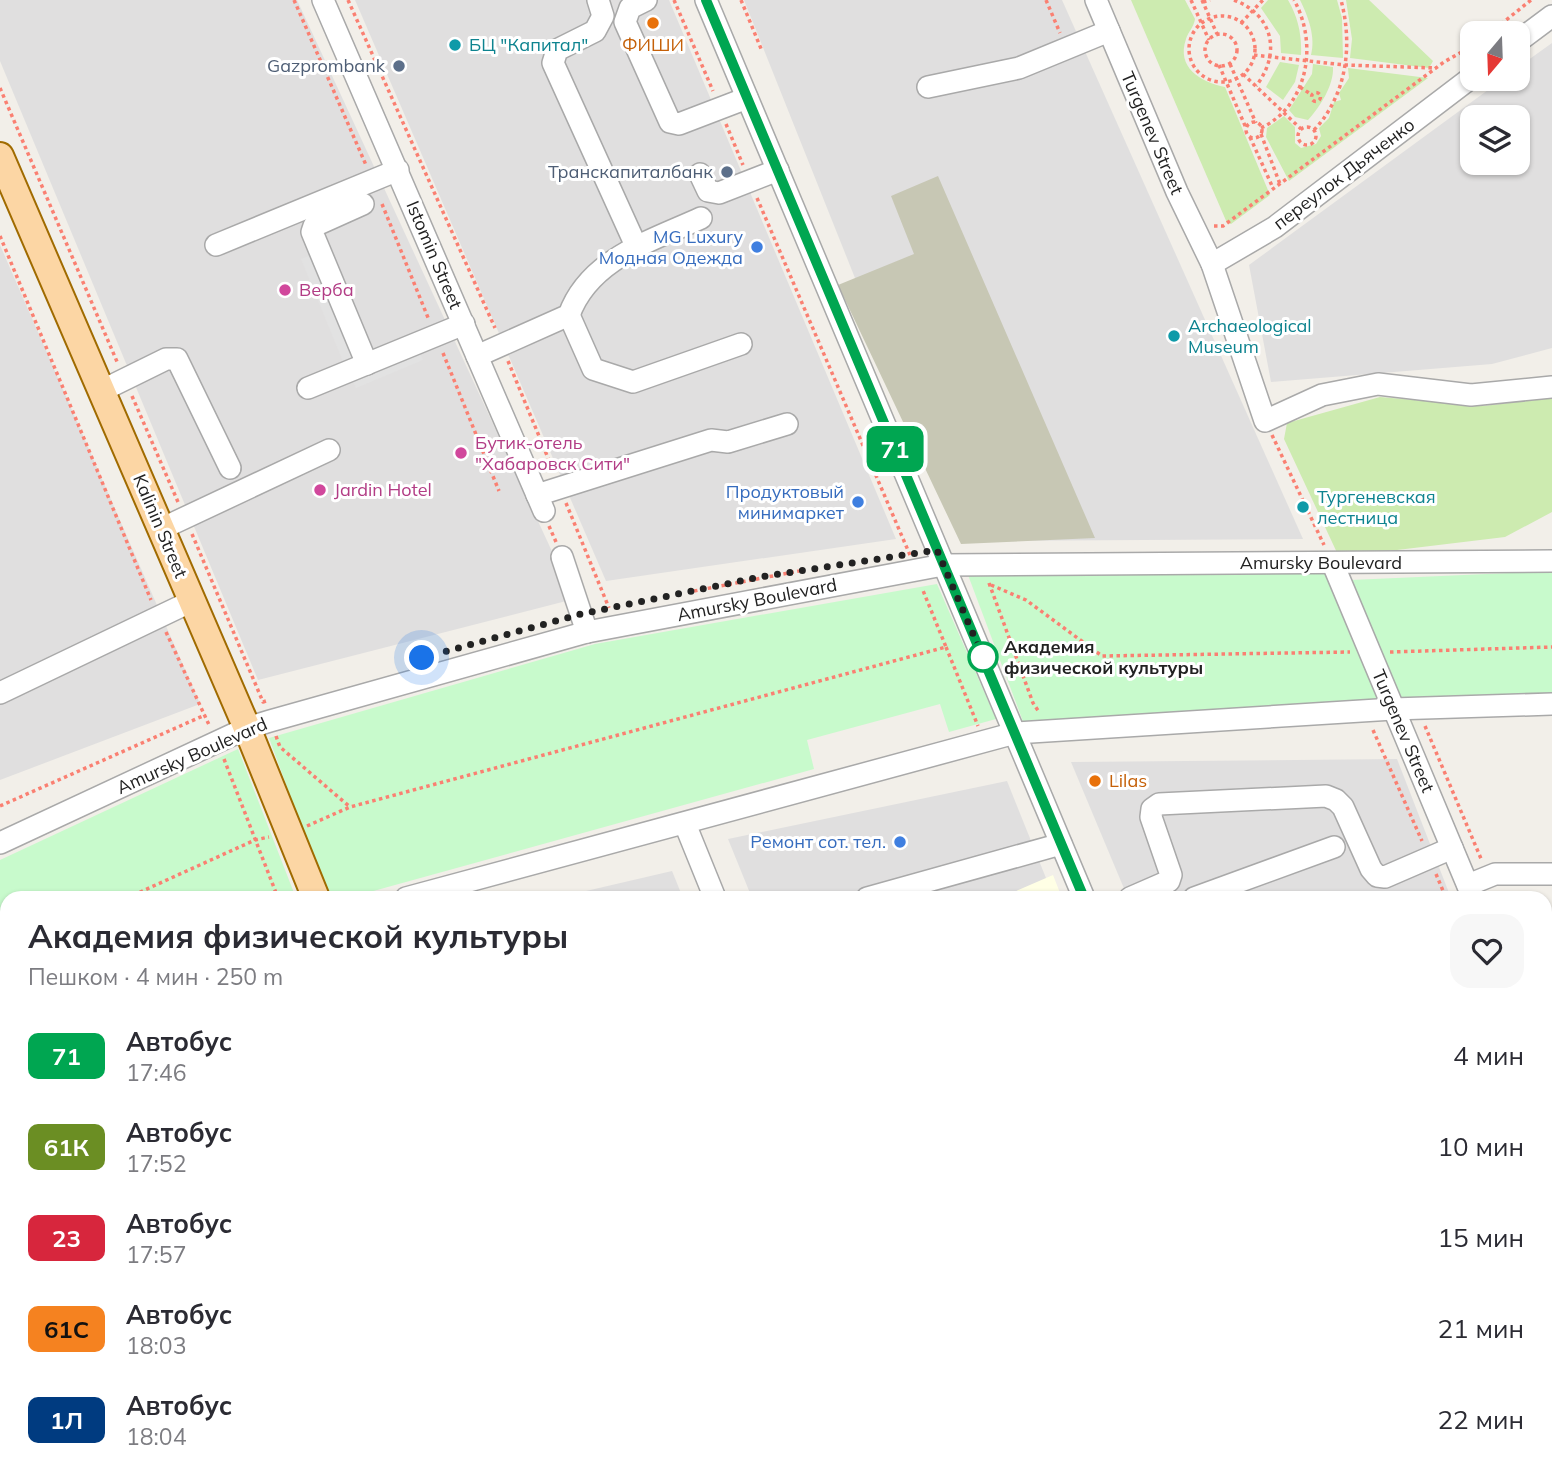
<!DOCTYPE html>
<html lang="ru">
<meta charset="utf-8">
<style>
body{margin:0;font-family:Mulish,sans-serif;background:#f7f7f7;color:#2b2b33;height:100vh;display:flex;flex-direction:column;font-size:26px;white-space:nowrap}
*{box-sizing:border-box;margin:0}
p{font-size:23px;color:#7c7c81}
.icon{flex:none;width:38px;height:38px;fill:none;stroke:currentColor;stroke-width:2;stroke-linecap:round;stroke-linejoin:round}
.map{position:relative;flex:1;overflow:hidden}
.drawer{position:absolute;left:0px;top:891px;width:1552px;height:590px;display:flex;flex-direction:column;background:#fff;border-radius:21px 21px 0 0;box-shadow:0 2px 5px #0004}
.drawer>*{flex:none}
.badge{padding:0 14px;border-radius:10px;font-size:24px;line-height:46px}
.needle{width:46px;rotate:199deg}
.controls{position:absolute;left:1460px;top:21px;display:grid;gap:14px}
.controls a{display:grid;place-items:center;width:70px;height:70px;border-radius:14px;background:#fff;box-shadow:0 2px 5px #0004;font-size:35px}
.you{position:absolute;width:35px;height:35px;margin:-18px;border:5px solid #fff;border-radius:50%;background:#1a73e8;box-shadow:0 0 0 10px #1a73e833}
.map>.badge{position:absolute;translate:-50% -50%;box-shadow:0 0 0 4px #fff}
.round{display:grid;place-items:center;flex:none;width:74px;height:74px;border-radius:21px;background:#f7f7f7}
.summary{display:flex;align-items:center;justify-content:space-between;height:119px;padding:0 28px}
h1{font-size:33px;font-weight:700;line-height:52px}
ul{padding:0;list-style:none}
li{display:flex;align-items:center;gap:21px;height:91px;padding:0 28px}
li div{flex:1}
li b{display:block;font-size:26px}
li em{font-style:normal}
li .badge{min-width:77px;font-weight:700;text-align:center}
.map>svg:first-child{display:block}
</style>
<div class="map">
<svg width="1552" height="1480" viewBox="0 0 1552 1480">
<rect width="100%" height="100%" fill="#f2efe9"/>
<g fill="#e0dfdf" fill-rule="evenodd">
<polygon points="0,0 297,0 574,599 258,680 0,61"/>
<polygon points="355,0 669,0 896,539 606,581"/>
<polygon points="744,0 1062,0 1303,539 960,541"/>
<path d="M 1552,43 L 1552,348 L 1492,364 L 1271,382 L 1249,265 L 1503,79 L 1517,79 L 1517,68 ZM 1472,117 L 1517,117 L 1517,163 L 1472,163 Z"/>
<polygon points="0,245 200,704 0,780"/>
<polygon points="1397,759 1451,898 1128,898 1071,762"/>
<polygon points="1007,781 1054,898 752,898 728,839"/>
<polygon points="672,871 683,898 556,898"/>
<polygon points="7,1085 7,1474 536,1474 538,1480 0,1480 0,1090"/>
<polygon points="1545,1140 1552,1157 1552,1333 1545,1335"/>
<polygon points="589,1474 927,1474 930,1480 592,1480"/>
<polygon points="991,1474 1206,1474 1190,1480 994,1480"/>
</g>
<g fill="#ffffe5">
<polygon points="1053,875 1062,898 1000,898"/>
<polygon points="1552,1440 1552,1480 1456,1480 1472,1474 1545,1474 1545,1443"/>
</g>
<polygon fill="#c7c7b4" points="938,176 1095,538 961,544 838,285 914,254 891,196"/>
<g fill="#cdebb0">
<path d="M 1131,0 L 1185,0 L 1195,19 C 1194,27 1188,32 1186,39 C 1176,68 1201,82 1225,87 L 1270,195 L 1231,224 L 1227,223 Z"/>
<path d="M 1268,0 L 1288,0 C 1298,17 1302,35 1301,55 L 1281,53 L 1280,36 L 1261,8 Z"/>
<path d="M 1300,0 L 1337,0 L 1342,18 L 1343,58 L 1311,55 C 1316,37 1308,16 1300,0 Z"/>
<polygon points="1346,0 1369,0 1433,61 1429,68 1350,58 1352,39"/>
<polygon points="1280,62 1299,65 1295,82 1283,100 1266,87"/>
<path d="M 1313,64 L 1333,67 C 1334,85 1320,107 1308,120 L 1295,117 L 1289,110 L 1312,74 Z"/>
<polygon points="1348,68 1428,78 1289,181 1266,137 1267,128 1284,116 1295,127 1295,143 1301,148 1316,144 1321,136 1319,128 1329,118 1334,102 1341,100 1339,93 1349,78"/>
<polygon points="1380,397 1483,406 1552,398 1552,512 1505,537 1339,557 1284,439 1287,423"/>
</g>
<g fill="#c8facc">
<polygon points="1552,571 1552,698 1401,702 1351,580"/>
<polygon points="1329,572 1382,703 1024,724 968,575"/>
<polygon points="937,584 996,719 949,732 940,704 807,740 814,769 348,898 328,898 269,738 595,644"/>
<polygon points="238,749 296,898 7,898 7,1046 0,1049 0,860"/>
</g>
<g fill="#e2e2e2">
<polygon points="314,254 358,359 344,364 301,259"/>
<polygon points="418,348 423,360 356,388 350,375"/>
</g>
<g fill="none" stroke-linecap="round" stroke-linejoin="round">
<g stroke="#a9a9a9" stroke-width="24">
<g id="minor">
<polyline points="323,0 544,511"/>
<polyline points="598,0 603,16 595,31 557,50 553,63 637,248"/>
<polyline points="646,0 630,8 625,22 670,122 679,124 747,98"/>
<polyline points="706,0 1084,898"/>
<polyline points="1096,0 1177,192 1212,264 1265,421 1322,395 1378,384 1471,395 1552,387"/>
<polyline points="1517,42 1552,16"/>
<polyline points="928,87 1019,68 1109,31"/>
<polyline points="700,174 708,191 719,193 778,170"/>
<polyline points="363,204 314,226 312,232 367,364"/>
<polyline points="216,245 398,170"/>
<polyline points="1212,264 1275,227 1472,77"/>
<polyline points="569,315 593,369 633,382 741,344"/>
<path d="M 477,356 L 569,315 C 589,259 651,241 701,218"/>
<polyline points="308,388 464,324"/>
<polyline points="101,391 166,359 177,359 230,468"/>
<polyline points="537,495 711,440 728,442 787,424"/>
<polyline points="161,529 329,450"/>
<polyline points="562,557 587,632"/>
<polyline points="1333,564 1473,898"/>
<polyline points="0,693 192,601"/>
<polyline points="685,824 715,898"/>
<polyline points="0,843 247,728 270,721 587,632 943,565 1552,561"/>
<polyline points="1468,885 1495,874 1552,874"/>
<polyline points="406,898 1015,733 1393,709 1552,704"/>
<polyline points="867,898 1061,844"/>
<polyline points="1130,898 1169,881 1171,875 1151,817 1152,809 1159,804 1326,796 1336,800 1343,807 1371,869 1377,876 1385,877 1452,848"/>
<polyline points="1194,898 1334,847"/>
<polyline points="1545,1041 1552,1039"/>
<polyline points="1545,1068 1552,1084"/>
<polyline points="0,1072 7,1089"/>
<polyline points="1545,1201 1552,1198"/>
<polyline points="1545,1379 1552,1376"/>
<polyline points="798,1474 801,1480"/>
<polyline points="952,1474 955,1480"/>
<polyline points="155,1480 164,1477"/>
<polyline points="1305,1480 1319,1474"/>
</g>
</g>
<g stroke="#a06b00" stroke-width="30">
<g id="major">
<polyline points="0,156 247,728 316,898"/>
<polyline points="554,1474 557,1480"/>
</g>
</g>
<g stroke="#fa8072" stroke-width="3.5" stroke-dasharray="3.5 3.5" stroke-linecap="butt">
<polyline points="294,0 366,165"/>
<polyline points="348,0 495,328"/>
<polyline points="674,0 713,91"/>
<polyline points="741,0 762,51"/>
<polyline points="1046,0 1060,33"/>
<polyline points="1191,0 1209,40"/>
<polyline points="1202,0 1217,34"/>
<path d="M 1234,0 C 1274,15 1281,54 1256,86"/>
<polyline points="1203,2 1210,0"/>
<circle cx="1222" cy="49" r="33"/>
<polyline points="1241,23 1263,0"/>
<polyline points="1490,33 1531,0"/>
<circle cx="1221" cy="50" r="16"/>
<polyline points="1254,55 1345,65 1436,68"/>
<polyline points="1230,64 1256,123"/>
<polyline points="1219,65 1246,128"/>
<polyline points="1243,74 1301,129"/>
<polyline points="1300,87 1312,95"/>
<polyline points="0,88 118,364"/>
<circle cx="1316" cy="97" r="4.5"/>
<circle cx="1254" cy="130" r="8"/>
<polyline points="726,124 743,165"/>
<circle cx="1307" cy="136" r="9"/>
<path d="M 1261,128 C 1309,105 1318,43 1294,0"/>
<path d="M 1314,130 C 1347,95 1353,45 1341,0"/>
<polyline points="1261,134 1280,184"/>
<polyline points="1250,137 1273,188"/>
<polyline points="757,198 910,555"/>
<polyline points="382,204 429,320"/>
<polyline points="1214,226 1223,226 1444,62 1472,46"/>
<polyline points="0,236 151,600"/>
<polyline points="443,353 499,491"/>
<polyline points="508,361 553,470"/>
<polyline points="132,396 178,502"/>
<polyline points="1272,435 1324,545"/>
<polyline points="566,503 609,608"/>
<polyline points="549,526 556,542"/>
<polyline points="192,534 263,702 266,701"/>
<polyline points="989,583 1033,703 1039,712"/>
<polyline points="991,585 1026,600 1102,656 1350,652"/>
<polyline points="694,591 799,571"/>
<polyline points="166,632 210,727"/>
<polyline points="946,647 978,726"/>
<polyline points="1390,652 1552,647"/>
<polyline points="1425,726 1482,861"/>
<polyline points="1373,730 1422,841"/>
<polyline points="276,736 280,747 350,807"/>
<polyline points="224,759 278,898"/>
<polyline points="0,806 205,715"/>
<polyline points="307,826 350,807 946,647 922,588"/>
<polyline points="1436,874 1446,898"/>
<polyline points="127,898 255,840 269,837"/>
<polyline points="0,955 7,952"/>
<polyline points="1545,1004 1552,1020"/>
<polyline points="1545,1132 1552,1148"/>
<polyline points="1545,1334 1552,1330"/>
<polyline points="1545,1414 1552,1411"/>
<polyline points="523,1474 526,1480"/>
<polyline points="664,1474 666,1480"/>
<polyline points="1213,1480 1228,1474"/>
<polyline points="1397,1480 1411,1474"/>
</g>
<use href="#minor" stroke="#fff" stroke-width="21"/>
<use href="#major" stroke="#fcd6a4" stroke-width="26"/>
</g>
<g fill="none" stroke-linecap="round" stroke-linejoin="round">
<g stroke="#fff" stroke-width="16">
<polyline id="line" points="706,0 1084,898"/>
</g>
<use href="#line" stroke="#00a651" stroke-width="10"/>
<polyline stroke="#222" stroke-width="7" stroke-dasharray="0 12.6" points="422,658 581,614 760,577 937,550 983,657"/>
</g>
<g fill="#e8710a" stroke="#fff" stroke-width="2.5">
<circle cx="653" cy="23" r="7"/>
<circle cx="1095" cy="781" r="7"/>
</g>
<g fill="#0f9aa8" stroke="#fff" stroke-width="2.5">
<circle cx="455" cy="45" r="7"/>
<circle cx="1174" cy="336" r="7"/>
<circle cx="1303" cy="507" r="7"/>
</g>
<g fill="#5c6f8a" stroke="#fff" stroke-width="2.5">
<circle cx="399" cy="66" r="7"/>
<circle cx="727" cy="172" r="7"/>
</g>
<g fill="#3f7fe0" stroke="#fff" stroke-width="2.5">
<circle cx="757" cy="247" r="7"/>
<circle cx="858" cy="502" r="7"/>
<circle cx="900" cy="842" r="7"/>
</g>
<g fill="#d1479c" stroke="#fff" stroke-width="2.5">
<circle cx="285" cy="290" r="7"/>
<circle cx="461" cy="453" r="7"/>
<circle cx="320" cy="490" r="7"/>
</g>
<circle fill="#fff" stroke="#00a651" stroke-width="3.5" cx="983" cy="657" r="14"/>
<g text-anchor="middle" stroke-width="6" stroke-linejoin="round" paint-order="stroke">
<g font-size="18" fill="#0d838f" stroke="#fff" text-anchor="start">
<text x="469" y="51">БЦ "Капитал"</text>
<text x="1188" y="332">Archaeological<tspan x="1188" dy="21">Museum</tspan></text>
<text x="1317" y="503">Тургеневская<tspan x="1317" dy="21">лестница</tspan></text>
</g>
<g font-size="18" fill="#c56008" stroke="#fff">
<text x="653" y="51">ФИШИ</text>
<text x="1109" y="787" text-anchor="start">Lilas</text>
</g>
<g font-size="18" fill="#4e5e75" stroke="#fff" text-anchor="end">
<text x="385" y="72">Gazprombank</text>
<text x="713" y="178">Транскапиталбанк</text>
</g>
<g font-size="18" fill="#222" stroke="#fff">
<text transform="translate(1152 133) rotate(67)" y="6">Turgenev Street</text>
<text transform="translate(1344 174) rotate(-37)" y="6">переулок Дьяченко</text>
<text transform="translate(434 255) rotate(67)" y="6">Istomin Street</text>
<text transform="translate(160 526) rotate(67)" y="6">Kalinin Street</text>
<text x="1321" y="569">Amursky Boulevard</text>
<text transform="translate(757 600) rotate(-11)" y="6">Amursky Boulevard</text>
<text transform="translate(1403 731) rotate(67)" y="6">Turgenev Street</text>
<text transform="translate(192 756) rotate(-24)" y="6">Amursky Boulevard</text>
</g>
<g font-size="18" fill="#366cbe" stroke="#fff" text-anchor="end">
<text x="743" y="243">MG Luxury<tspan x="743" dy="21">Модная Одежда</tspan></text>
<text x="844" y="498">Продуктовый<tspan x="844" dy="21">минимаркет</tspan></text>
<text x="886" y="848">Ремонт сот. тел.</text>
</g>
<g font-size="18" fill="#b23c85" stroke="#fff" text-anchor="start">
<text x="299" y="296">Верба</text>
<text x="475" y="449">Бутик-отель<tspan x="475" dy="21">"Хабаровск Сити"</tspan></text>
<text x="334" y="496">Jardin Hotel</text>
</g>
<g font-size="18" font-weight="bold" fill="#222" stroke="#fff" text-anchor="start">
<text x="1004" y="653">Академия<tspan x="1004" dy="21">физической культуры</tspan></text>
</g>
</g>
</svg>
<div class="controls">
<a><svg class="needle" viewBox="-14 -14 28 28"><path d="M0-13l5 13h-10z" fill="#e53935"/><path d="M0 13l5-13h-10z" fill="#7c7c81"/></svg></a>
<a><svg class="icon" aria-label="layers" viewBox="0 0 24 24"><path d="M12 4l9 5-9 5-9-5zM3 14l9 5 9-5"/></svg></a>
</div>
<div class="you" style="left:422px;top:658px"></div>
<b class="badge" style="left:895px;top:449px;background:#00a651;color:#fff">71</b>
<section class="drawer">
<div class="summary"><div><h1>Академия физической культуры</h1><p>Пешком · 4 мин · 250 m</p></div><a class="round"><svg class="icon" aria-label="heart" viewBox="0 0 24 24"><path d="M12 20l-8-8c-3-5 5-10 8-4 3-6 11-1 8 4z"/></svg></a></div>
<ul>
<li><span class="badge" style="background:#00a651;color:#fff">71</span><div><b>Автобус</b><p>17:46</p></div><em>4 мин</em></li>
<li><span class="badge" style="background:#6b8e23;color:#fff">61К</span><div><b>Автобус</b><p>17:52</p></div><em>10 мин</em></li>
<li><span class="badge" style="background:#d7263d;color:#fff">23</span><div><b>Автобус</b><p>17:57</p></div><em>15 мин</em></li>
<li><span class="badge" style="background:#f58220;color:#111">61С</span><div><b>Автобус</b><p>18:03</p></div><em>21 мин</em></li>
<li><span class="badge" style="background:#003b80;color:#fff">1Л</span><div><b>Автобус</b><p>18:04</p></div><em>22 мин</em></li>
</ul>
</section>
</div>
